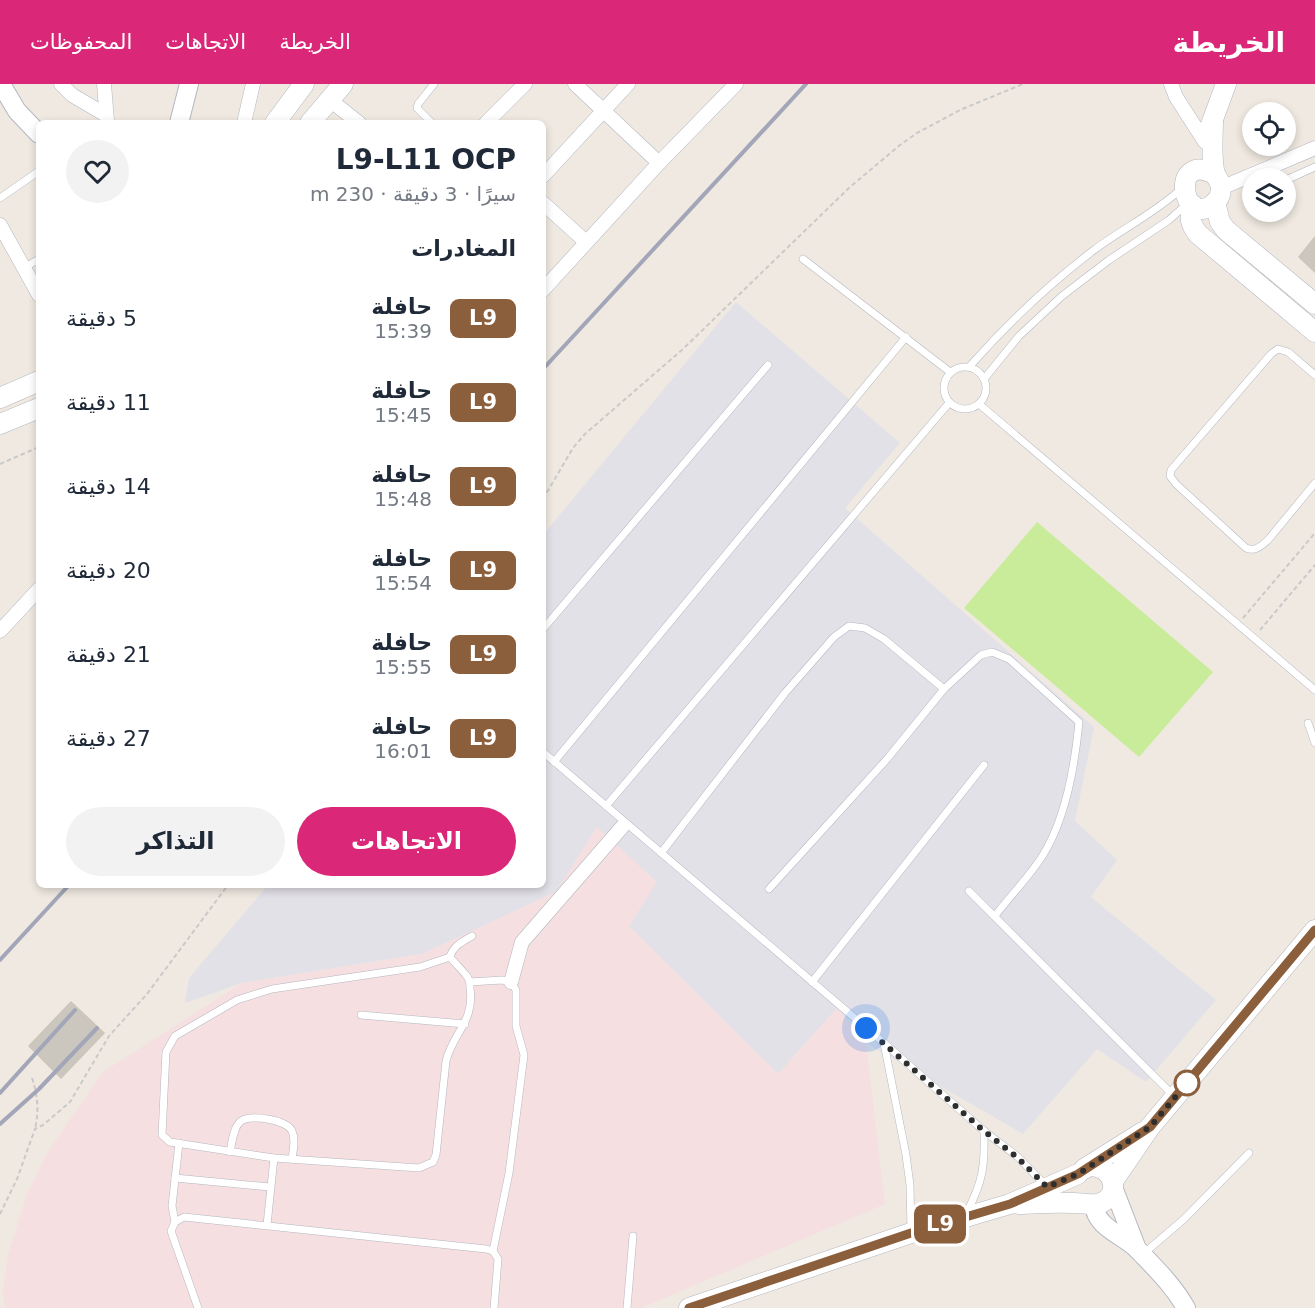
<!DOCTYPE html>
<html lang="ar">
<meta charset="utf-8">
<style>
body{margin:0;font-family:"DejaVu Sans",Cairo,sans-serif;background:#f2f2f3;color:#1f2937;direction:rtl;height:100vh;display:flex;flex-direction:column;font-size:22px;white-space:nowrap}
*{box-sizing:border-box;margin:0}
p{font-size:20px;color:#747a83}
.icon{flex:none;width:33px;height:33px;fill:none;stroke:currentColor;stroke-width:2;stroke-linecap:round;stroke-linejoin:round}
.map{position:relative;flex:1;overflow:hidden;direction:ltr}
.side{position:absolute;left:36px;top:36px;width:510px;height:768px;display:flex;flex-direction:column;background:#fff;border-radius:9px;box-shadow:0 3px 9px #0003;direction:rtl}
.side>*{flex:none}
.badge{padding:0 12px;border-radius:9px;font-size:21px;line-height:39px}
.controls{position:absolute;left:1242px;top:18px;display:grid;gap:12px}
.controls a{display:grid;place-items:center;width:54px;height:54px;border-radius:50%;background:#fff;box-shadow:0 3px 9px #0003;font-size:30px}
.you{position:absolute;width:30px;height:30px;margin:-15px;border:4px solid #fff;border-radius:50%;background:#1a73e8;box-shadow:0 0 0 9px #1a73e833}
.map>.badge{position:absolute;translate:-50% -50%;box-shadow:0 0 0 3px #fff}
h2{padding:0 30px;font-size:22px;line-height:54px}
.round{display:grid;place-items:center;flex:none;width:63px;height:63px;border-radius:32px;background:#f2f2f3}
.head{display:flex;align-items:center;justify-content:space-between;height:102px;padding:0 30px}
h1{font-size:28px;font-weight:700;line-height:45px}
.action{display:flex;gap:12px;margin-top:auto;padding:12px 30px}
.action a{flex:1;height:69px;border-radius:36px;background:#db2777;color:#fff;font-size:24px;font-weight:700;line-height:69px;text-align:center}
.action a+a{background:#f2f2f3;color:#1f2937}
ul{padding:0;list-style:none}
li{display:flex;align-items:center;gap:18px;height:84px;padding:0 30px}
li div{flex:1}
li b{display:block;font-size:22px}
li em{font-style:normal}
li .badge{min-width:66px;font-weight:700;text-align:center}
header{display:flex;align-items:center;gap:36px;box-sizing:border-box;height:84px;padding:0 30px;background:#db2777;color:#fff}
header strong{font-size:28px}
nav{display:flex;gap:33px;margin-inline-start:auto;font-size:21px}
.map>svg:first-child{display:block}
</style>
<header>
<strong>الخريطة</strong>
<nav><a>الخريطة</a><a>الاتجاهات</a><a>المحفوظات</a></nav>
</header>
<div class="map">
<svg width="1315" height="1224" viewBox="0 0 1315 1224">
<rect width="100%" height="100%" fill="#efe9e1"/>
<polygon fill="#e3e1e8" points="736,218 900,359 845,424 1094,643 1075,737 1117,776 1091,813 1216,916 1146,998 1097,965 1023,1050 866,959 837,924 778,990 628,842 597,743 556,808 422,870 242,899 185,919 189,894 268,801 543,801 543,451"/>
<polygon fill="#f5dfe0" points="597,743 657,798 629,842 778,990 837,924 866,959 885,1120 641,1224 6,1224 3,1210 8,1171 27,1110 47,1069 103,988 242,899 422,870 556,808"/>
<polygon fill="#c9ec9a" points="1037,438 1213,588 1139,673 964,524"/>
<g fill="#cbc7bf" stroke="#cbc5ba" stroke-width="1.5">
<polygon points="1315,153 1315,188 1299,173"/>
<polygon points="71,918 104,949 61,994 29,962"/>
</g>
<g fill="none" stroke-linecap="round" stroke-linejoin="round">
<g stroke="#b4b7c1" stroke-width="8">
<g id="service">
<polyline points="432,39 417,24 418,20 434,0"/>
<polyline points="1286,96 1315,83"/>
<polyline points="0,114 39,87"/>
<polyline points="803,175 950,288"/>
<polyline points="24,184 39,175"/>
<circle cx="965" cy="304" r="21"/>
<path d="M 969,283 C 1007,240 1048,201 1094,166 C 1122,145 1155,129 1181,105"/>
<path d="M 1315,291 L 1288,268 L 1278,265 L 1271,270 L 1171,386 L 1170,392 L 1176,400 L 1246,464 C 1255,468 1261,462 1268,456 L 1315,399"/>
<polyline points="984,295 1019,252 1062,212 1109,176 1169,136 1188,119"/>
<polyline points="979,320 1315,606"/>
<polyline points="543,545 768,281"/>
<polyline points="1308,639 1315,659"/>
<polyline points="543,668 884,959 984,1047 1018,1073 1045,1101"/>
<polyline points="554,678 906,253"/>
<polyline points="606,722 949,319"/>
<polyline points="661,769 785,609 834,553 849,542 865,544 884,555 944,605"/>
<path d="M 769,805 L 887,675 L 944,605 L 981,571 L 992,568 L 1009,575 L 1079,638 C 1075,680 1066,734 1043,771 C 1030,792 1010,812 995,832"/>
<polyline points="969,807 1173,1011"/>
<path d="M 450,873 C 455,879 461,885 466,891 C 469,894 470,899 470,904 C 475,937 453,949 446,977 L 436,1071 L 433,1078 L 419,1084 L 274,1074 L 170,1058 L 162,1051 L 166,968 L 175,952 L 237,916 L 272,905 L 420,883 Z"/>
<path d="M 450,873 C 453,862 462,858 472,852"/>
<polyline points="470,898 502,896 511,898 516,906 516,942 524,971 509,1089 493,1167"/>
<polyline points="812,898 984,681"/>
<polyline points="361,931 465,940"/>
<polyline points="884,959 906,1071 910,1101 911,1146"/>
<path d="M 230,1068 C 232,1059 233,1043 241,1037 C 251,1030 287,1036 292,1047 C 296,1055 293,1067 292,1075"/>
<polyline points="175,1094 270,1103"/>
<path d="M 967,1128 C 983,1097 985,1082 984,1047"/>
<polyline points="175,1138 172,1122 179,1059"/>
<polyline points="267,1141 274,1074"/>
<polyline points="1142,1171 1184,1135 1249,1069"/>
<polyline points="198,1224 171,1147 175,1138 184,1133 486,1165 493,1167 498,1175 494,1224"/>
<polyline points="627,1224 633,1152"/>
</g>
</g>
<g stroke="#b4b7c1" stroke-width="15">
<g id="minor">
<polyline points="61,0 72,11 106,31"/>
<polyline points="104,0 107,37"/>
<polyline points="575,0 659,79"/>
<polyline points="1171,0 1176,13 1205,58"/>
<polyline points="330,16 359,39"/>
<polyline points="244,39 253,0"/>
<polyline points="486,39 525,0"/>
<polyline points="543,92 628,0"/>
<polyline points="1221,104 1315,64"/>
<polyline points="543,119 586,158"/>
<polyline points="0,141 39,211"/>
<polyline points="543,206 659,79 736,0"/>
<polyline points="0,547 39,505"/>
<polyline points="511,898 522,858 623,742"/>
</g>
</g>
<g stroke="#b4b7c1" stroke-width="20">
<g id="tertiary">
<polyline points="1,0 17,27 39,50"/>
<polyline points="179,39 189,0"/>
<polyline points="1113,1103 1137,1165"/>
<path d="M 1094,1120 C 1095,1144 1124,1151 1138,1166 C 1156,1185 1173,1201 1186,1224"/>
</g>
</g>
<g stroke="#b4b7c1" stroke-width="21">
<g id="secondary">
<path d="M 1213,35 C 1213,52 1211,69 1214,86 C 1215,93 1220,96 1221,103 C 1221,110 1219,116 1214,120 C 1181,145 1170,67 1214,90"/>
<polyline points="275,39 304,0"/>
<polyline points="310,39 343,0"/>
<polyline points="1209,46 1226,0"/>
<polyline points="1215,118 1220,138 1226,146 1315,220"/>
<path d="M 1193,121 C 1189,133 1190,140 1198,150 L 1315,248"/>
<polyline points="0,314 39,297"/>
<polyline points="0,340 39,324"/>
<polyline points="1084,1085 1143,1048"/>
<polyline points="1113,1097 1150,1043 1315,846"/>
<path d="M 1019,1120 C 1038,1119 1056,1118 1075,1119 C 1082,1119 1092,1121 1098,1120 C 1123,1113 1115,1081 1089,1082"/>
<polyline points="689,1224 911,1149 1010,1120 1078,1090"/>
</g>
</g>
<g stroke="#c9c9c9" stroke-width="2" stroke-dasharray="4.5 3" stroke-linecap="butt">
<polyline points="0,380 39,363"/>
<polyline points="543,415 573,364 585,350 683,265 850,103 900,61 917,49 960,26 1023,0"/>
<polyline points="1243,534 1315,449"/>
<polyline points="1260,546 1315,481"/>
<path d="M 32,994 C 38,1012 39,1027 35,1045"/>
<polyline points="0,1130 17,1095 35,1045 43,1041 70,1018 109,952 147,910 228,801"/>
</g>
<use href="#service" stroke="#fff" stroke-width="7"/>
<use href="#minor" stroke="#fff" stroke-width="14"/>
<use href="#tertiary" stroke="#fff" stroke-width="18"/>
<use href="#secondary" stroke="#fff" stroke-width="20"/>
<g stroke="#a3a6b8" stroke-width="4">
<polyline points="543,285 806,0"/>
<polyline points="0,876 69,801"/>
<polyline points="0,1009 75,926"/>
<polyline points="0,1040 39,1005 97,944"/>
</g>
</g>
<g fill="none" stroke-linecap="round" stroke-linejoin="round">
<g stroke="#fff" stroke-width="14">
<polyline id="line" points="689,1224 911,1149 1010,1120 1078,1090 1150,1043 1315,846"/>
</g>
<use href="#line" stroke="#8b5e3c" stroke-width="9"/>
<polyline stroke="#2e2e2e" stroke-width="6" stroke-dasharray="0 10.8" points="866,944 984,1047 1018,1074 1047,1103 1078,1090 1150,1043 1187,999"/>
</g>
<circle fill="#fff" stroke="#8b5e3c" stroke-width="3" cx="1187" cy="999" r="12"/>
</svg>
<div class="controls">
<a><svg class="icon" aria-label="locate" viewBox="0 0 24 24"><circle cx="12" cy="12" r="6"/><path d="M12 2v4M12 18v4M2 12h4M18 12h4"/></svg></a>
<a><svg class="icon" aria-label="layers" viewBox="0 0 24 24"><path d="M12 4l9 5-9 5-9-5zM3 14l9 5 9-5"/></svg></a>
</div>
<div class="you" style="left:866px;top:944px"></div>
<b class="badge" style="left:940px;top:1140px;background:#8b5e3c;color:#fff">L9</b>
<section class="side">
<div class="head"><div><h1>L9-L11 OCP</h1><p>سيرًا · 3 دقيقة · 230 m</p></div><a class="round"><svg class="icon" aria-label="heart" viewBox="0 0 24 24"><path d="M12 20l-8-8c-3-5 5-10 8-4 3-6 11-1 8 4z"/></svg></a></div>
<h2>المغادرات</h2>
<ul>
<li><span class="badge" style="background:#8b5e3c;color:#fff">L9</span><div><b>حافلة</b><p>15:39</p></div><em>5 دقيقة</em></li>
<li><span class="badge" style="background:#8b5e3c;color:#fff">L9</span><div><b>حافلة</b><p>15:45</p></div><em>11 دقيقة</em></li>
<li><span class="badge" style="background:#8b5e3c;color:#fff">L9</span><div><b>حافلة</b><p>15:48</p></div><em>14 دقيقة</em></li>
<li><span class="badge" style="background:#8b5e3c;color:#fff">L9</span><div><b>حافلة</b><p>15:54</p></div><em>20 دقيقة</em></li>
<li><span class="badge" style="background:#8b5e3c;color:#fff">L9</span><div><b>حافلة</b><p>15:55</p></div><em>21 دقيقة</em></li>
<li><span class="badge" style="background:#8b5e3c;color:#fff">L9</span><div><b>حافلة</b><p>16:01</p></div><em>27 دقيقة</em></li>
</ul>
<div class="action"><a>الاتجاهات</a><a>التذاكر</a></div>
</section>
</div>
